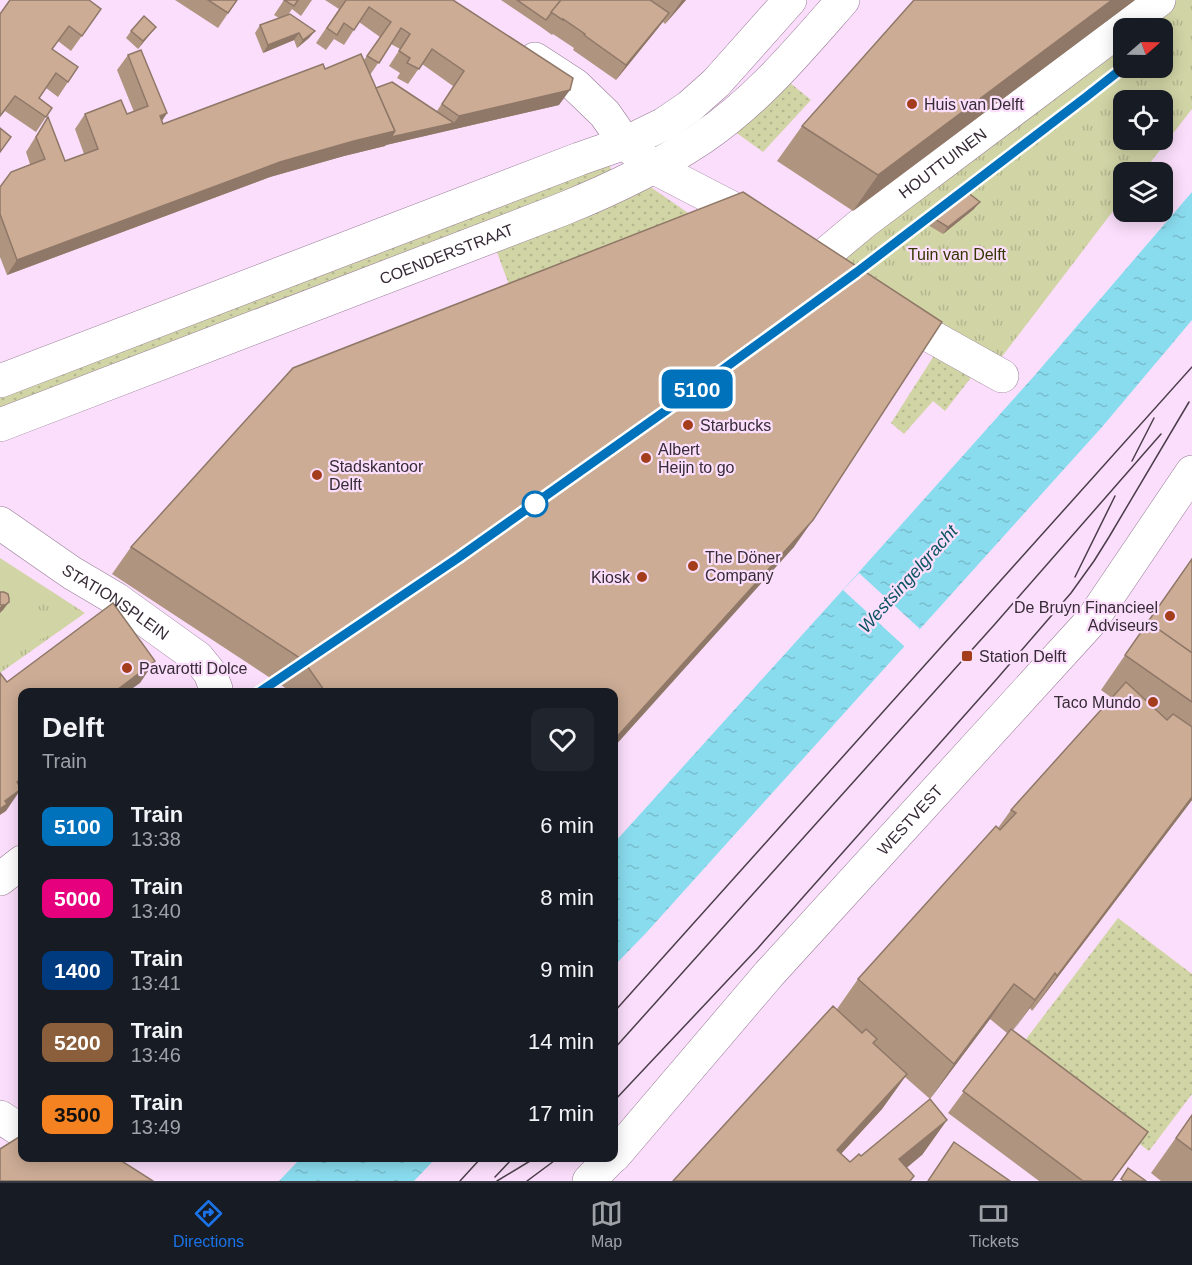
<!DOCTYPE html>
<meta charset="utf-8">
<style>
body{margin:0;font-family:Arial,sans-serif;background:#20242c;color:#f1f3f6;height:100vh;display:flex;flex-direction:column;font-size:22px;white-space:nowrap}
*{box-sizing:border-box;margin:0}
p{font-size:20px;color:#9ea1a6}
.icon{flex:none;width:33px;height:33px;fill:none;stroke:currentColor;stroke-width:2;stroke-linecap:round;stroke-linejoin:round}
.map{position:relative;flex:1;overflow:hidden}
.side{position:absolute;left:18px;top:688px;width:600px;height:474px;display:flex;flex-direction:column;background:#171b24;border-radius:12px;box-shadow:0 3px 15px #0003}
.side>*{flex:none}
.badge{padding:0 12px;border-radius:9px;font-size:21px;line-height:39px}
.needle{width:39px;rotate:70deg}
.buttons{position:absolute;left:1113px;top:18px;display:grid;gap:12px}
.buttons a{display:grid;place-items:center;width:60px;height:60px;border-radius:12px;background:#171b24;box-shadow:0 3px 15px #0003;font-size:30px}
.map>.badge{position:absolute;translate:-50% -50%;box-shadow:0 0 0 3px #fff}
.round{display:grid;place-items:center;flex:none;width:63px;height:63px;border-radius:12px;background:#20242c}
.overview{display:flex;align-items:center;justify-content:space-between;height:102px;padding:0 24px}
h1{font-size:28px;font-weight:800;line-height:45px}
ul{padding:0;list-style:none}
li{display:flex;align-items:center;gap:18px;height:72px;padding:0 24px}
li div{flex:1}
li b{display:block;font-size:22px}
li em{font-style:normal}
li .badge{min-width:66px;font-weight:700;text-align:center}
.tabs{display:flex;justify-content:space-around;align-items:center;height:84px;border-top:2px solid #363941;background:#171b24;font-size:16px;color:#9ea1a6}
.tabs a{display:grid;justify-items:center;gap:3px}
.tabs .current{color:#1a73e8}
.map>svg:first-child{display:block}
</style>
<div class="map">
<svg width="1192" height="1181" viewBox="0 0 1192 1181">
<defs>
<pattern id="grass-dots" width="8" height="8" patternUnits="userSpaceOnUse" patternTransform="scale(1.5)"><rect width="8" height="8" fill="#d1d4a5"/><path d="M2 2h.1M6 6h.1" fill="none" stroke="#b4b68f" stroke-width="1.8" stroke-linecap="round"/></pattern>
<pattern id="park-tufts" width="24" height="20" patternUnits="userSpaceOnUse" patternTransform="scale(1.5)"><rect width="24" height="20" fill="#d1d4a5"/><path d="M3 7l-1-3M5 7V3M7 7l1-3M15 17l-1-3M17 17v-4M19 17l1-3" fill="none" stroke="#b4b68f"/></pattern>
<pattern id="water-ripples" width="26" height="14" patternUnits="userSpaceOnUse" patternTransform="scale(1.5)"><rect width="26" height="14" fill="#89dcee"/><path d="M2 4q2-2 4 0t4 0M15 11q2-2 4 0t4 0" fill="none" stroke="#77bdcd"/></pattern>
</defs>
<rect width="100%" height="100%" fill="#fbdefb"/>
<g fill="url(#grass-dots)">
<polygon points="784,78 811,100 763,152 734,131"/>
<polygon points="608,162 613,173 0,416 0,394"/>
<polygon points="649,186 694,217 511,290 495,247"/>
<polygon points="937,351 973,375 945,411 933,401 904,434 891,423"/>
<polygon points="1118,918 1192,974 1192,1094 1149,1151 1017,1051"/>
</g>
<g fill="url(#park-tufts)" fill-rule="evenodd">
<path d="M 1135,0 L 1192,0 L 1192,109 L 1143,172 L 1124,172 L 1123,198 L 981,384 L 971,378 L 973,375 L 796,264 ZM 1124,28 L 1162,28 L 1162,68 L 1124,68 ZM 1124,100 L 1162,100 L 1162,140 L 1124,140 Z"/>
<polygon points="0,558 85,613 0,673"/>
</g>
<path fill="#d1d4a5" d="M 0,562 L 36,585 L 35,607 L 47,615 L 66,603 L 82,614 C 69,624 49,637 33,642 C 22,646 10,643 0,640 Z"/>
<g fill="url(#water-ripples)">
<polygon points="1192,192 1192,320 1102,427 646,933 614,966 614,843 850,582 1035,375"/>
<polygon points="301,1158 436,1158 414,1181 279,1181"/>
</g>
<polygon fill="#fbdefb" points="859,573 920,629 905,647 843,590"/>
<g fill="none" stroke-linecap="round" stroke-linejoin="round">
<g stroke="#967c96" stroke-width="34">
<g id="minor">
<polyline points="535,59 575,85 605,114 625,143 653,167 734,209 758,225"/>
<path id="s1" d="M 815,263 L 864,222 L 1159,0"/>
<polyline points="893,315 1002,376"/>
<polyline points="0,381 579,159 625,143 664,124 689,107 716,83 790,0"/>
<path id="s2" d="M 0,425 L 563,209 C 610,190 660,166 702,138 C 757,101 800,49 843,0"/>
<path id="s3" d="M 0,523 L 72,573 L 116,599 L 198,658 L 210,673 L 216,689 L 215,693"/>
<polyline points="0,879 22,862"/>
<polyline points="0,1117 22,1131"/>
<path id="s4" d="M 614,1156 L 769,974 L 1092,620 L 1192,472"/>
<polyline points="589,1181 611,1158"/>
</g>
</g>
<use href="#minor" stroke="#fff" stroke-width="33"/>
<g stroke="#4b3e4b" stroke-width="1.5">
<polyline points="1132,461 1154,418"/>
<polyline points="1075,577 1115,496"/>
<polyline points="614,1012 1192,367"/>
<polyline points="614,1049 995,624 1161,434"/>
<polyline points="614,1101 758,948 995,681 1071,593 1094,561 1109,537 1189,402"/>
<polyline points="495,1177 513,1158"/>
<polyline points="460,1181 481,1158"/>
<polyline points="497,1181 535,1158"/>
<polyline points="527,1181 558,1158"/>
</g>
</g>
<g fill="#af9480" fill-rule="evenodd">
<polygon points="175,0 237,0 218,28"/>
<polygon points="284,0 312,0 301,16 292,9 288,15 315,31 309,38 297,48 294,40 263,53 255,33 260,25 279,18 274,15"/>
<path d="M 325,0 L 453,0 L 559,105 L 386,145 L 385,146 L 344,156 L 270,177 L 7,275 L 0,257 L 0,187 L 30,164 L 26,152 L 48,117 L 65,161 L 84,154 L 75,129 L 85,114 L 127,114 L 134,112 L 117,70 L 128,55 L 167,113 L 162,121 L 163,124 L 325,69 L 364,60 L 380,37 L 359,22 L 344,45 L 334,39 L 326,50 L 316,43 L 339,9 ZM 391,44 L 400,49 L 389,66 L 400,73 L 397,78 L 408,84 L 422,64 L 453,86 L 437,111 L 376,88 L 370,75 Z"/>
<polygon points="501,0 686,0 665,24 663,22 616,80 573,50 574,48 553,34 552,35 541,27"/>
<polygon points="1135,0 853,211 777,161 802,126 821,106"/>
<polygon points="101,9 71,51 58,41 52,50 68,82 58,97 46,88 39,98 46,117 36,132 5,111 0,117 0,14"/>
<polygon points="156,27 138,49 126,38 131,31"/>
<polygon points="974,209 943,234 928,225 924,221 929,213"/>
<polygon points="131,547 794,547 614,693 289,693 284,687 112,574"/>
<polygon points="1192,558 1192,800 1032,1011 1030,1008 1013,1030 1133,1154 1112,1181 1039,1181 948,1113 1007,1033 990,1019 930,1099 905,1077 882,1109 841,1154 850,1162 861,1156 947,1120 922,1155 673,1181 837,1009 858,979 998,828 1011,810 1112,698 1101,690"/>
<polygon points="1192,1115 1192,1181 1161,1181 1151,1173"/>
</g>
<g fill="#8f7868">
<polygon points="682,0 686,0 665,24 680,3"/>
<polygon points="1112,0 1135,0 853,211 878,175"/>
<polygon points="669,13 658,28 616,80 626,65"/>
<polygon points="156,27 150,34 138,49 143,41"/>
<polygon points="315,31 309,38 297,48 303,40"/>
<polygon points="299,33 294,40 263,53 268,45"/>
<polygon points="570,90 559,105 386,145 385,146 344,156 270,177 7,275 17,260 280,162 354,141 395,131 454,123 459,116"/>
<polygon points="167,113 157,128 160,116"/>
<polygon points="980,202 974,209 943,234 948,227"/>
<polygon points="813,520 794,547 614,747 614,740"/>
<polygon points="9,602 3,610 0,613 0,607 1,606"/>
<polygon points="155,661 140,683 126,693 113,693"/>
<polygon points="22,778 22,782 15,793 17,782"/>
<polygon points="21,789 6,811 0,815 0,809 5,801"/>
<polygon points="1192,797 1192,800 1032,1011 1057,976"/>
<polygon points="1055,973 1030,1008 1010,1035 1035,1000"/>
<polygon points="1014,984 990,1019 930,1099 954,1064"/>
<polygon points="907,1074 882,1109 816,1181 837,1150"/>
<polygon points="947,1120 922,1155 891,1181 899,1159"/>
</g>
<g fill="#ccac95" stroke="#8f7868" stroke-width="1.5">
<polygon points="10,0 89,0 101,9 82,36 69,26 52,49 78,67 68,82 56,73 39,98 52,108 46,117 15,96 0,116 0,14"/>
<polygon points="208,0 237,0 228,13"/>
<polygon points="284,0 298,0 294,6"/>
<polygon points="346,0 453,0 573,78 570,90 459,116 442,104 464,71 432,49 419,69 407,63 410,58 399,51 410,34 401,28 379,63 367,56 391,22 369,7 354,30 344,23 337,35 327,28"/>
<polygon points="517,0 561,0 546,20"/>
<polygon points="561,0 650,0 669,13 626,65 584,35 585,34 563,19 563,20 551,12"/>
<polygon points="914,0 1112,0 878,175 802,126"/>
<polygon points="290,14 315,31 303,40 299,33 268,45 260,25"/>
<polygon points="144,16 156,27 143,41 131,31"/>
<polygon points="141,50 167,113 160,116 163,124 323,64 325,69 361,54 395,131 354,141 280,162 17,260 0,214 0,187 11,172 45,159 36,137 48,117 65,161 98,149 85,114 121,100 127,114 148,106 128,55"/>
<polygon points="392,82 454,123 391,137 395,131 376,88"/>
<polygon points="0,128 11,137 0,152"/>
<polygon points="962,188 980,202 948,227 933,218 929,213"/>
<polygon points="743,192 942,322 813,520 614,740 614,693 326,693 303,660 131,547 293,368"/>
<polygon points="1192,559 1192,653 1148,622 1145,626"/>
<polygon points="0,592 4,592 8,594 9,598 9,602 5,605 0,605"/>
<polygon points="113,603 155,661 113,693 22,693 22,757 21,758 22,760 22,778 17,782 21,789 5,801 7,804 0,809 0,673 7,682"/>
<polygon points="1148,622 1192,653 1192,702 1125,655"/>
<polygon points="1126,682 1167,720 1173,714 1192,727 1192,797 1057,976 1055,973 1035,1000 1014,984 954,1064 858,979 996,826 1000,830 1016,813 1011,810"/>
<polygon points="833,1006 862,1033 866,1029 877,1039 873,1043 907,1074 837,1150 850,1162 859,1154 861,1156 930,1099 947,1120 899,1159 914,1176 910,1181 673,1181"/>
<polygon points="1011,1029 1148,1132 1112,1181 1083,1181 963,1091"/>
<polygon points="1192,1115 1192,1150 1176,1138"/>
<polygon points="22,1135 22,1158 117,1158 153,1181 0,1181 0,1149"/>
<polygon points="954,1142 1010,1181 928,1181"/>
<polygon points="1128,1168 1146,1181 1124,1181 1121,1179"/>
</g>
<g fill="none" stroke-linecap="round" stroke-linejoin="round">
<g stroke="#fff" stroke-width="14">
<polyline id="line" points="258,693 458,558 678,402 857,272 1086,97 1124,67"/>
</g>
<use href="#line" stroke="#0072bc" stroke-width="9"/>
</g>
<g fill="#a43d1b" stroke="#fbdefb" stroke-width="2">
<circle cx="912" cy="104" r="6"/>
<circle cx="688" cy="425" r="6"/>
<circle cx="646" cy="458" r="6"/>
<circle cx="317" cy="475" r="6"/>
<circle cx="693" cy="566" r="6"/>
<circle cx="642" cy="577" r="6"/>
<circle cx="1170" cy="616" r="6"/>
<rect x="961" y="650" width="12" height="12" rx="3"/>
<circle cx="127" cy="668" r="6"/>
<circle cx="1153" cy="702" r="6"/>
</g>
<circle fill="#fff" stroke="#0072bc" stroke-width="3" cx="535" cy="504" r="12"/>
<g text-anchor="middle" stroke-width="4.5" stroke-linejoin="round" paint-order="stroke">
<g font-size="16" fill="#362b36" stroke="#fbdefb" text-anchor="start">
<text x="924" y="110">Huis van Delft</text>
<text x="700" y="431">Starbucks</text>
<text x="658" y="455">Albert<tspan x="658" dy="18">Heijn to go</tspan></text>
<text x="329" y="472">Stadskantoor<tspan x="329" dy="18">Delft</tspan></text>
<text x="705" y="563">The Döner<tspan x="705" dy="18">Company</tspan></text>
<text x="630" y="583" text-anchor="end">Kiosk</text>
<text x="1158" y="613" text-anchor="end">De Bruyn Financieel<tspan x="1158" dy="18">Adviseurs</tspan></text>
<text x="979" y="662">Station Delft</text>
<text x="139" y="674">Pavarotti Dolce</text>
<text x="1141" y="708" text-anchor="end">Taco Mundo</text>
</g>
<g font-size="16" fill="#362b36" stroke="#fbdefb">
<text dy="6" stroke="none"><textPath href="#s1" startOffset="162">HOUTTUINEN</textPath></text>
<text dy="6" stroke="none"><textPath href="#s2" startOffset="478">COENDERSTRAAT</textPath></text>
<text dy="6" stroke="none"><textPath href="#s3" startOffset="140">STATIONSPLEIN</textPath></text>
<text dy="6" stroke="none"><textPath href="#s4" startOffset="448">WESTVEST</textPath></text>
</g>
<g font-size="16" fill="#353501" stroke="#fbdefb">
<text x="957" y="260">Tuin van Delft</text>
</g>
<g font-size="18" font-style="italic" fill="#0a5461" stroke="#fbdefb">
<text transform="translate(908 579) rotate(-48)" y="6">Westsingelgracht</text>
</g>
</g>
</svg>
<div class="buttons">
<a><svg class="needle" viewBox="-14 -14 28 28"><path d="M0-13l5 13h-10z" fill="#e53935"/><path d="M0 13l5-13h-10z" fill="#9ea1a6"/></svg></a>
<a><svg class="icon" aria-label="locate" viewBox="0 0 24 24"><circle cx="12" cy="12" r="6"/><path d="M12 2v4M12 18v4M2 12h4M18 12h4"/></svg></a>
<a><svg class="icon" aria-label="layers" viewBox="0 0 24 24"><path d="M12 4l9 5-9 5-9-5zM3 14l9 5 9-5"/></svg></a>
</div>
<b class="badge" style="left:697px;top:389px;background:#0072bc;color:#fff">5100</b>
<section class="side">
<div class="overview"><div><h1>Delft</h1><p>Train</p></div><a class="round"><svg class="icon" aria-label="heart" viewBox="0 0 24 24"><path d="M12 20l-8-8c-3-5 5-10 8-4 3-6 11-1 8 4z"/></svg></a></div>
<ul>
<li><span class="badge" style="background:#0072bc;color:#fff">5100</span><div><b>Train</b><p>13:38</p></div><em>6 min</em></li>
<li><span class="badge" style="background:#e6007e;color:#fff">5000</span><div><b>Train</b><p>13:40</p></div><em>8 min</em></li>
<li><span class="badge" style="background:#003b80;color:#fff">1400</span><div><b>Train</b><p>13:41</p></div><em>9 min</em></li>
<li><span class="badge" style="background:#8b5e3c;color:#fff">5200</span><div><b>Train</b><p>13:46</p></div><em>14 min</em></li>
<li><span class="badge" style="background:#f58220;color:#111">3500</span><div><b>Train</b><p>13:49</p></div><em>17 min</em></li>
</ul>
</section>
</div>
<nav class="tabs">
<a class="current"><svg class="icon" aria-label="directions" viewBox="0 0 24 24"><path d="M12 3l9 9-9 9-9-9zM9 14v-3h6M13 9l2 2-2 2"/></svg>Directions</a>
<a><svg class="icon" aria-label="map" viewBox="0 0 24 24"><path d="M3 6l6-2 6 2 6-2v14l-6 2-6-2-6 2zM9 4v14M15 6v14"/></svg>Map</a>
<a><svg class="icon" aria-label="tickets" viewBox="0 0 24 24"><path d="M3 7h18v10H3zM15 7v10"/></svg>Tickets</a>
</nav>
